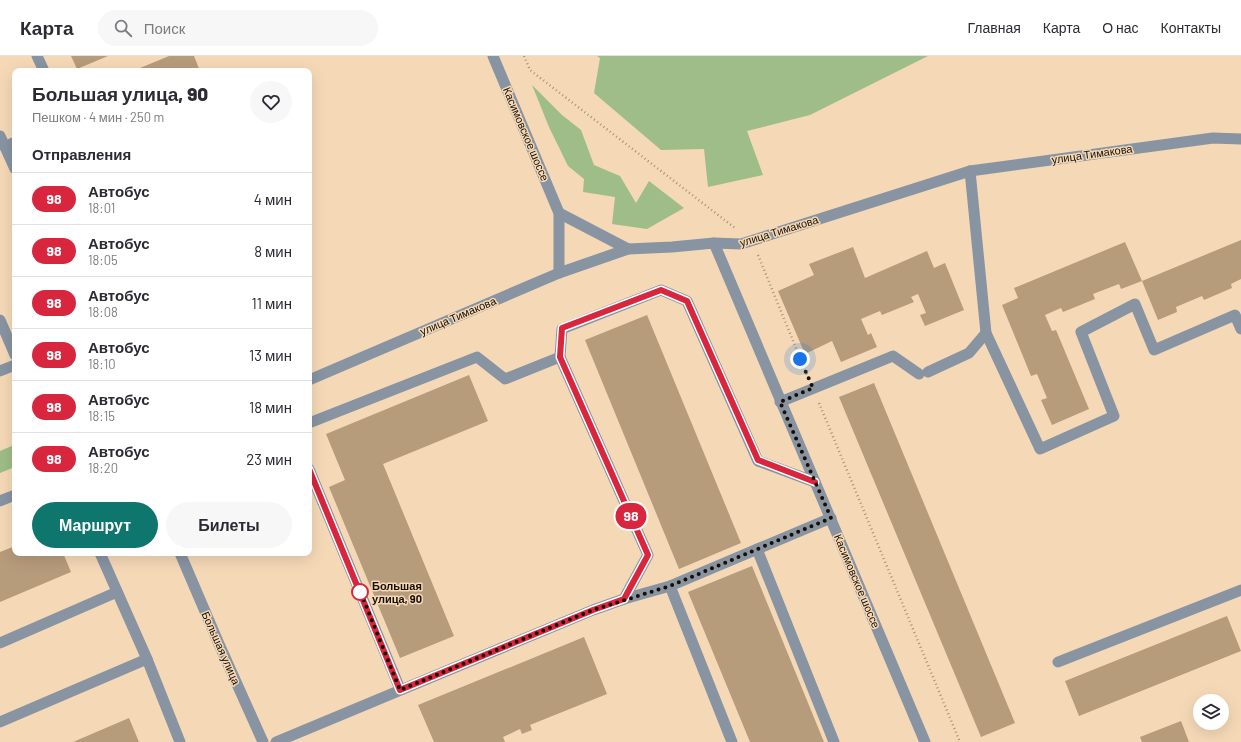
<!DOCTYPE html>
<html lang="ru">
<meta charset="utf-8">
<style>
body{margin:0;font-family:Barlow,sans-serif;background:#f7f7f7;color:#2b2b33;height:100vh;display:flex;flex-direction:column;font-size:15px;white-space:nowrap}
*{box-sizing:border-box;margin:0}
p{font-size:13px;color:#7c7c81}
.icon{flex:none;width:22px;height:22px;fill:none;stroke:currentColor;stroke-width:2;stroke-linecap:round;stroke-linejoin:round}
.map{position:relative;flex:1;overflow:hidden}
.sheet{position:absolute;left:12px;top:12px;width:300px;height:488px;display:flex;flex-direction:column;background:#fff;border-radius:8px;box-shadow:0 4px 16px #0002}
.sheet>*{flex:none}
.badge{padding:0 8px;border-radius:13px;font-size:14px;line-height:26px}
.fabs{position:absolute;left:1193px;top:638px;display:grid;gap:8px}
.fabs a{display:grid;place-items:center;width:36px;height:36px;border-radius:50%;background:#fff;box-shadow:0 4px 16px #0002;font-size:20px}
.you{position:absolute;width:20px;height:20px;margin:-10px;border:3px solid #fff;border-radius:50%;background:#1a73e8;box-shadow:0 0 0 6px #1a73e833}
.map>.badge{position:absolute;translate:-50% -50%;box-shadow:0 0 0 2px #fff}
h2{padding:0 20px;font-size:15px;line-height:36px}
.round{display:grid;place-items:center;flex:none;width:42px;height:42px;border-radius:21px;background:#f7f7f7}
.headline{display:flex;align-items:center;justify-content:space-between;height:68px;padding:0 20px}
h1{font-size:19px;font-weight:800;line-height:30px}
.primary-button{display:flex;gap:8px;margin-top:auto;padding:8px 20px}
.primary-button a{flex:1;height:46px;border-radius:24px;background:#0f766e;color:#fff;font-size:16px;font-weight:800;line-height:46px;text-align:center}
.primary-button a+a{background:#f7f7f7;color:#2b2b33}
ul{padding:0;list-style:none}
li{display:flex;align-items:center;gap:12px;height:52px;padding:0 20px;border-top:1px solid #e1e1e2}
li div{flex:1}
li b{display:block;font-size:15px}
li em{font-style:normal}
li .badge{min-width:44px;font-weight:700;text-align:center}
header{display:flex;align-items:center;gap:24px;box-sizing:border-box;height:56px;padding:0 20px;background:#fff;border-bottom:1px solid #e1e1e2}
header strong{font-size:19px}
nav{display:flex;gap:22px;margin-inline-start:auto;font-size:14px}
.search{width:280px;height:36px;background:#f7f7f7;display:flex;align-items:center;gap:10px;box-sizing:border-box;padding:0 14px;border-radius:22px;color:#7c7c81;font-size:15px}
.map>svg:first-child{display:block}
</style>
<header>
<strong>Карта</strong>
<div class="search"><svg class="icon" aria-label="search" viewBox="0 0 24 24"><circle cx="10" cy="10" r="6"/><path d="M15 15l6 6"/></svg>Поиск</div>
<nav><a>Главная</a><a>Карта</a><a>О нас</a><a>Контакты</a></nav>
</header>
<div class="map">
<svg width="1241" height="686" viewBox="0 0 1241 686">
<rect width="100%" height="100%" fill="#f5d9b7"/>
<g fill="#9ebd88">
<polygon points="597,0 928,0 810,59 747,75 763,119 708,131 704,93 661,94 594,37 600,2"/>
<polygon points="532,29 562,59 581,74 594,109 620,120 636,147 649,125 684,152 647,173 612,168 615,141 583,136 584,123 568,110 549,71"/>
<polygon points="14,389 15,411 0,417 0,395"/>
</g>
<g fill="#b69c7b">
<polygon points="71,0 108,0 77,13"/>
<polygon points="169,0 194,0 200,15 133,15"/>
<polygon points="1241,184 1241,223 1231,228 1232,232 1204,244 1202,240 1176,251 1177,256 1158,264 1142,225 1121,233 1119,228 1093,238 1095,243 1063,256 1061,252 1045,259 1052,275 1056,274 1089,353 1052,369 1041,344 1047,342 1037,318 1031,320 1002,249 1018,242 1014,232 1125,186 1142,225"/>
<polygon points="853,191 865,222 927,195 934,212 945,207 964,254 925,270 920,259 926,257 918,238 911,241 914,246 882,259 880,255 861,263 868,279 871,277 877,291 841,306 832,285 805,298 778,235 814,219 809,208"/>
<polygon points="647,259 741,487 679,513 585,284"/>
<polygon points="469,319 488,365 383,408 454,580 400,602 329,431 345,424 326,378"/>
<polygon points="874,327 1015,667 981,681 839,341"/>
<polygon points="15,490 15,497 63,497 71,516 0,546 0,496"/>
<polygon points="752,510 824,686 750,686 688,536"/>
<polygon points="1227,560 1241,595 1079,660 1065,625"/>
<polygon points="584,581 607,638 530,669 532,674 522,678 520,673 503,681 505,686 434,686 418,649"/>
<polygon points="129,662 139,686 73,686"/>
<polygon points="1181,665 1189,686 1142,686 1140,681"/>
</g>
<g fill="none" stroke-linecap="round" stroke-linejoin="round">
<g stroke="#a79278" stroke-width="2.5" stroke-dasharray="1 3" stroke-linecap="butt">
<polyline points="524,0 530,14 735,172"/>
<polyline points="758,199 807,319"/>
<polyline points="819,347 960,686"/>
</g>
<g stroke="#8894a2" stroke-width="11">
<polyline points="37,0 44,15"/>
<polyline points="5,91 15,86"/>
<polyline points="970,115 986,277 1040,393 1114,360 1081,276 1135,248 1154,294 1235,259 1241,273"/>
<polyline points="0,315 15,309"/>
<polyline points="928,316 969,297 986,277"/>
<polyline points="780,346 893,300 919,318"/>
<polyline points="309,367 477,301 505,323 560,301"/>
<polyline points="309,413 400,633"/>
<polyline points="757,493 834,686"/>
<polyline points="100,497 147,603 180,686"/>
<polyline points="624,543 670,530"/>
<polyline points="0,587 117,536"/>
<polyline points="1058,606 1241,534"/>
<polyline points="0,666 147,603"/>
<polyline points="276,686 593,554 624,543 648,499 560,301 562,273 661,234 687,245 758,405 815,426"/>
<polyline points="732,686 670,530 831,462"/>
</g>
<g stroke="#8894a2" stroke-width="11">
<polyline points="493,0 559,157 559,217"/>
<polyline points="559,157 628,193"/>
<polyline points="714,187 925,686"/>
<polyline points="0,264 15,299"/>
<polyline points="0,445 15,439"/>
</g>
<g stroke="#8894a2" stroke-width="11">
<polyline points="0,80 15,113"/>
<polyline points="309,324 559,217 628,193 672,191 714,187 741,188 970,115 1213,82 1241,83"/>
<polyline points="180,497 219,588 263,686"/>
</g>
</g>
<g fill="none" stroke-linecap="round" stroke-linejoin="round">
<g stroke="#fff" stroke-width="9">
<polyline id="line" points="309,413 400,634 593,554 624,543 648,499 560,301 562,272 661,234 687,245 758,404 815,426"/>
</g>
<use href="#line" stroke="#d7263d" stroke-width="6"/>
<polyline stroke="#180e04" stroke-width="4" stroke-dasharray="0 7.2" points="360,536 358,530 400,634 593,554 670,530 831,462 780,346 813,332 800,303"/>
</g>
<circle fill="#fff" stroke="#d7263d" stroke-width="2" cx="360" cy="536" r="8"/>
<g text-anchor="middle" stroke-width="3" stroke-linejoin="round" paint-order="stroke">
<g font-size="11" fill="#180e04" stroke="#f5d9b7">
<text transform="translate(526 78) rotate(67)" y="4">Касимовское шоссе</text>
<text transform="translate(1092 98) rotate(-8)" y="4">улица Тимакова</text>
<text transform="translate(779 175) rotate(-17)" y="4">улица Тимакова</text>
<text transform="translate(458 260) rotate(-23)" y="4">улица Тимакова</text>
<text transform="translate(857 525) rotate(67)" y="4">Касимовское шоссе</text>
<text transform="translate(221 592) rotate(66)" y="4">Большая улица</text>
</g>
<g font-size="11" font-weight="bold" fill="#180e04" stroke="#f5d9b7" text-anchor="start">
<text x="372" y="534">Большая<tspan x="372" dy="13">улица, 90</tspan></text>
</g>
</g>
</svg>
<div class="fabs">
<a><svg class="icon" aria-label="layers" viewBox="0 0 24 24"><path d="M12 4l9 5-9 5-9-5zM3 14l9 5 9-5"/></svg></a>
</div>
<div class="you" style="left:800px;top:303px"></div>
<b class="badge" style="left:631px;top:460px;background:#d7263d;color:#fff">98</b>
<section class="sheet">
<div class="headline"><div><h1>Большая улица, 90</h1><p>Пешком · 4 мин · 250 m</p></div><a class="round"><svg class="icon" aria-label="heart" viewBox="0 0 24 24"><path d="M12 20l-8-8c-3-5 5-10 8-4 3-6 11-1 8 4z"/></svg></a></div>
<h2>Отправления</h2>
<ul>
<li><span class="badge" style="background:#d7263d;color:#fff">98</span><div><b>Автобус</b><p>18:01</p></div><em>4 мин</em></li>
<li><span class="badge" style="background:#d7263d;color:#fff">98</span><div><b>Автобус</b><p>18:05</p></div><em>8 мин</em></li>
<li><span class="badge" style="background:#d7263d;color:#fff">98</span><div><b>Автобус</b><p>18:08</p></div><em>11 мин</em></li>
<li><span class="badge" style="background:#d7263d;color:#fff">98</span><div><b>Автобус</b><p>18:10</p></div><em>13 мин</em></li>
<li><span class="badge" style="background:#d7263d;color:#fff">98</span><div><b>Автобус</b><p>18:15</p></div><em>18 мин</em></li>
<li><span class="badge" style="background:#d7263d;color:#fff">98</span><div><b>Автобус</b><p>18:20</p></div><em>23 мин</em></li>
</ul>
<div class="primary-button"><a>Маршрут</a><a>Билеты</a></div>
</section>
</div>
